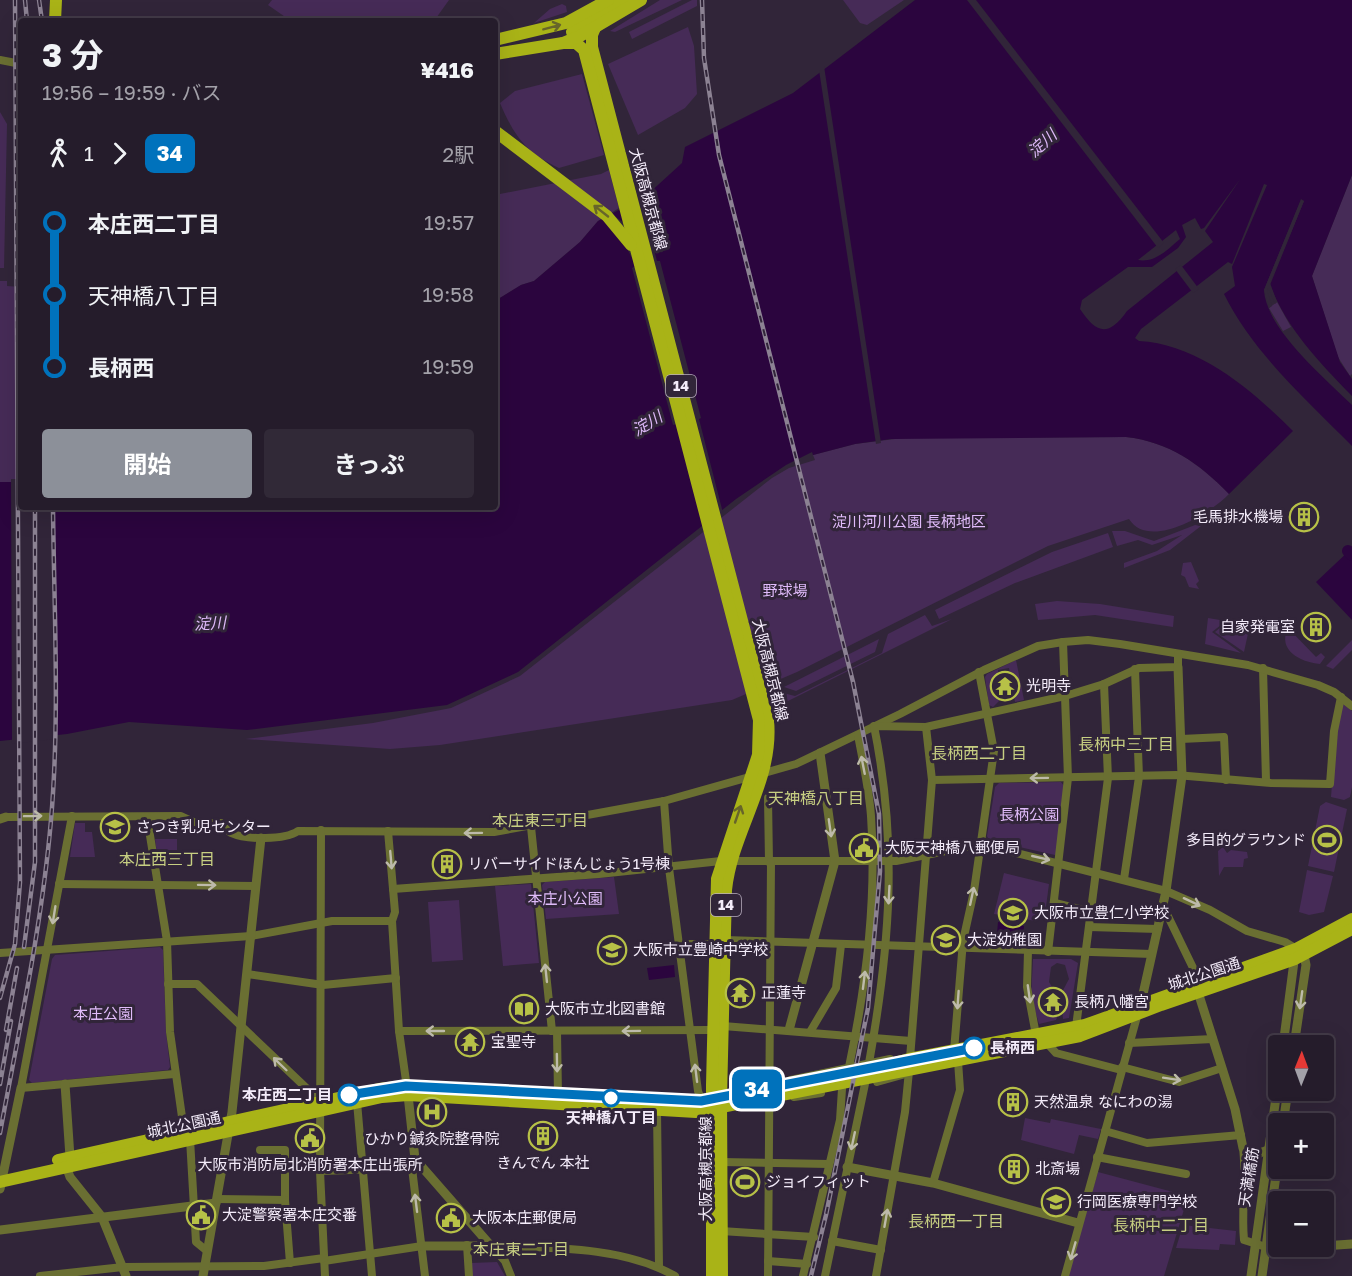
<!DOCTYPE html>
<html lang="ja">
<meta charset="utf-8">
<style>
body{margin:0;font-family:"Golos Text","Noto Sans JP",sans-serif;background:#312937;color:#f1f3f6;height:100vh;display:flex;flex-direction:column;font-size:22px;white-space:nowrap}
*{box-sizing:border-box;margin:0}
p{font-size:20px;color:#a3a1a9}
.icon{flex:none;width:33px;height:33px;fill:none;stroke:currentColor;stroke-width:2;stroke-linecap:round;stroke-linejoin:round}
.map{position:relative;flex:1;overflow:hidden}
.drawer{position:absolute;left:18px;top:18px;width:480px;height:492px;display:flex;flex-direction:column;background:#251c2b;border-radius:6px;box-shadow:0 6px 24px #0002,0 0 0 2px #423a47}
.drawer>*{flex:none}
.badge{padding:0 12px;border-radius:9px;font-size:21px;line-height:39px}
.needle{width:39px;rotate:1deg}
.fabs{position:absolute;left:1268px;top:1035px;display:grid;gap:12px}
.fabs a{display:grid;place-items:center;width:66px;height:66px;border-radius:6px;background:#251c2b;box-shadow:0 6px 24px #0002,0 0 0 2px #423a47;font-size:30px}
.map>.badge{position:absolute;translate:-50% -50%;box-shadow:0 0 0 3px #fff}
.legs{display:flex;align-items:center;gap:9px;height:66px;padding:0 24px;font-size:20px}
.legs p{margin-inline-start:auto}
.head{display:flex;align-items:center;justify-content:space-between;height:102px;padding:0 24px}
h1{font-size:33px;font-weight:700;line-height:45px}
.action{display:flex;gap:12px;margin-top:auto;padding:12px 24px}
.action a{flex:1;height:69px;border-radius:6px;background:#8c9099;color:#fff;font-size:24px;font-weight:700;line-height:69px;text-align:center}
.action a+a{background:#312937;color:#f1f3f6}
ul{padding:0 24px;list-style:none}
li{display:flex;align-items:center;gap:21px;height:72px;font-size:22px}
li i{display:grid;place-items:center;width:9px;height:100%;margin:0 8px;background:currentColor}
li i::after{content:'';width:15px;height:15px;margin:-8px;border:4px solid;border-radius:50%;background:#251c2b}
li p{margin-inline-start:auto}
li:first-child i{background:linear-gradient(#0000 50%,currentColor 0)}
li:last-child i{background:linear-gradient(currentColor 50%,#0000 0)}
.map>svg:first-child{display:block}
</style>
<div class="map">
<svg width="1352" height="1276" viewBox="0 0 1352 1276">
<rect width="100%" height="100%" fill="#312539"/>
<g fill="#462b57">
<polygon points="272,0 449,0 434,21 291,21 268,5"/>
<polygon points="660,0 682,0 615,32 610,31"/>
<polygon points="692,0 697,0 697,6 632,39 629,32"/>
<polygon points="843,0 904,0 867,25 860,23"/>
<polygon points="562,4 566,6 567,12 534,23 550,9"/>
<polygon points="688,27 694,46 697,94 685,108 638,135 608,64"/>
<path d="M 582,74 L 604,155 L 559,168 C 526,153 514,136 500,103 L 515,91 Z"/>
<polygon points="0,112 7,124 4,268 0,268"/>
<polygon points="609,170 619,208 598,221 580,242 534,281 521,285 495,301 495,195 601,174"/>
<polygon points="1352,175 1352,374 1350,376 1338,357 1312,276"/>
<polygon points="0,281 7,281 7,286 21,287 21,482 0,482"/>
<polygon points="1277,302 1291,327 1283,331 1269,308"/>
<path d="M 1126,437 C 1169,442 1199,463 1229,494 C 1210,514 1149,551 1129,519 L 1048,546 L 797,672 L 732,700 L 440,745 L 390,749 L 245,739 L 373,723 L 451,708 L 520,676 L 772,478 L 789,468 L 815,460 L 813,455 L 855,444 L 903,438 Z"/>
<polygon points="1195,525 1201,526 1170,550 1124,568 1124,563 1157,551 1182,535 1152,545 1138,540 1117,546 1112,531 1125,531 1154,541"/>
<polygon points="1108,533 1113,547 1015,583 939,619 935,610 1052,552"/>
<polygon points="1191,562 1199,581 1196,584 1199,589 1189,587 1185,577 1181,575 1183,563"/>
<polygon points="1057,601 1100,604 1174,616 1173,627 1095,615 1038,620 1035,604"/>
<polygon points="925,615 932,626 952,619 774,708 770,693 775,691 795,696 882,653 888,634"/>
<polygon points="1208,618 1226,621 1212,632 1241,653 1205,644"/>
<polygon points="1228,621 1249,629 1244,652 1215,632"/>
<path d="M 1288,628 L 1316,657 L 1321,653 L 1325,657 L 1320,664 C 1300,662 1277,650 1288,628 Z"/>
<polygon points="879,639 875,652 796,691 784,687"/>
<polygon points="1352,640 1352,650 1333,669 1326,666"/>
<polygon points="1016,660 1024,700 1015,702 1009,668 998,670 999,680 996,681 999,701 993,707 989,705 985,677 987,674"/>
<polygon points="1343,704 1352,711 1352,787 1350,797 1344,800 1331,797 1336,732"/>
<polygon points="1061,782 1064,786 1058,853 1055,855 989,840 987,836 995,787 999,783"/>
<polygon points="1326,802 1347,809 1334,872 1308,866 1320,806"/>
<polygon points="75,823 85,823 85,832 92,832 95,857 70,857"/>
<polygon points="155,839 177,839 177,852 171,853 172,858 158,860"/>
<polygon points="1223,847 1227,853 1231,850 1247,852 1248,858 1244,859 1243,867 1224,867 1219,876 1218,851"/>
<polygon points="1307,870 1333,876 1324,912 1309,915 1299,912"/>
<polygon points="1004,873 1049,884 1045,914 1036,921 994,914"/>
<polygon points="614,877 619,914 546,919 542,885 545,882"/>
<polygon points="531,884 539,963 503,966 495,886"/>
<polygon points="459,900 463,960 432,962 428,902"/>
<polygon points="160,947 163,950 166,1032 170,1067 168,1070 32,1083 29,1080 52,959 55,955"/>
<path d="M 1033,959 L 1071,959 L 1078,963 L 1069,1018 L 1063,1019 L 1061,994 L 1069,979 L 1065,965 L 1057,963 L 1051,967 L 1049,982 C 1057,995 1063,1005 1056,1020 L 1039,1024 L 1031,997 Z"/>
<polygon points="1025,1118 1050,1123 1051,1119 1101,1129 1098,1139 1079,1135 1074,1154 1021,1140"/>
<polygon points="1098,1172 1188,1196 1164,1276 1067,1276"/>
<polygon points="1183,1225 1236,1231 1235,1245 1220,1244 1219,1250 1176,1248"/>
<polygon points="497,1262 505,1276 472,1276 471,1263"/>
</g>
<g fill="#2b053e" fill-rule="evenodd">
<path d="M 915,0 L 1352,0 L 1352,175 L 1312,276 L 1340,362 L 1352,379 L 1352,396 C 1318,361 1288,330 1270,285 L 1304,201 L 1301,200 L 1264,290 C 1266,329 1325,378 1352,405 L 1352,446 C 1305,398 1254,354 1224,294 L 1235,286 L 1232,267 L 1267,185 L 1264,184 L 1232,264 L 1228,262 L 1141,329 L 1135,338 L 1139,341 C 1199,344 1253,391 1293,431 L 1229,494 C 1199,463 1169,442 1126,437 L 891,439 L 855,444 L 813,455 L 812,452 L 786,465 L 736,499 L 518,672 L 447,705 L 247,730 L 129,722 L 67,734 L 0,741 L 0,482 L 21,482 L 21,507 L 495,507 L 495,301 L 521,285 L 534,281 L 580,242 L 598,221 L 647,195 L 682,163 L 685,147 L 793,93 ZM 1241,178 L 1205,231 L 1213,242 L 1127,311 C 1108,338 1096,333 1080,309 L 1082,300 L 1128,267 L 1152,267 L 1178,248 L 1186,237 L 1182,225 L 1195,218 L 1201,229 L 1204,228 ZM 1176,230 L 1180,239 C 1167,250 1155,263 1138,260 Z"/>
<polygon points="1352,548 1352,620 1316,582"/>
<polygon points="998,922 1024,926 1023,937 997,934"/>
<polygon points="674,965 675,977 649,980 647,968"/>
</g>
<g fill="#312539">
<polygon points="967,0 976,0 1164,243 1158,248"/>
<polygon points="824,66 881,443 876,444 819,70"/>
<polygon points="640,195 657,261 660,261 701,418 699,419 723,513 705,528 677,424 673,425 632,268 636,266 608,211 624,223 620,204"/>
<polygon points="1301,199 1304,201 1270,283 1277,302 1275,304 1268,288 1267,290 1272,306 1269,308 1264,290"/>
<polygon points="1181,265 1199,289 1193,293 1175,269"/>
<polygon points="11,479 21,479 21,507 55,507 55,739 12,744"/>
</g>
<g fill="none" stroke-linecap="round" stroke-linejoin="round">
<polyline stroke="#2b053e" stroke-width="12" points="1348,551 1352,555"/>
<g stroke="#6a6f32" stroke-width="8">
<polyline points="0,60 21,64"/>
<polyline points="1263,668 1266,781"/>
<polyline points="1181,739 1224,737 1226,780"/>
<polyline points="932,780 1176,775 1271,783 1330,784 1334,731 1341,697"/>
<polyline points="768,798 769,862"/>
<polyline points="664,801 669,868 698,1091 702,1102"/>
<polyline points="72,816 21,1088 174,1074"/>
<path d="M 6,817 L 181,816 L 196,823 L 221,823 C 224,826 228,831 231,833 C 246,840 285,840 298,831 L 494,832 L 664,801 L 796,764 L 900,714 L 984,670 L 1038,646 L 1063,642 L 1088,640 L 1120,644 L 1248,665 L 1318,685 L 1334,692 L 1352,706"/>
<polyline points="147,817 167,941 170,1032 184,1131"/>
<polyline points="531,827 552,1031"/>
<polyline points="321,830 320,1171 325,1276"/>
<polyline points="1124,879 1139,777 1135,669"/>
<polyline points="59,884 256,886"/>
<polyline points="393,889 599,874 721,861 896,861 981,844 1166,891 1210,910 1247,931 1285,942 1298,950"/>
<polyline points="1055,903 1091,912"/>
<polyline points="1163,906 1197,976 1199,986"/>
<polyline points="392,921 399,1031 407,1088"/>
<polyline points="1089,927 1158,929"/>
<polyline points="725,940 1152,954"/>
<polyline points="679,944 715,944"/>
<polyline points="1028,951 1027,987 1036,1035"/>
<polyline points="1048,952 1068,778 1063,642"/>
<polyline points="0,953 251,936 332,921 392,921 395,912 388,831"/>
<polyline points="247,974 323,985 396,978"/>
<polyline points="168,984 197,984 320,1101"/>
<polyline points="723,1026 911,1041"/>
<polyline points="1076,1027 1108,778 1104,684"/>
<polyline points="399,1031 713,1030"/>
<polyline points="557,1031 558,1095"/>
<polyline points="810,1032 836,988 841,945"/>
<polyline points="1046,1042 1056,1053 1121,1070"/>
<polyline points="1129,1043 1213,1039"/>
<polyline points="954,1051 963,941 974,891 994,751 979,672"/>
<path d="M 869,1063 C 890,946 898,844 874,726 L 926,727 L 1065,696 L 1104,684 L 1139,668 L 1178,667 L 1178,654"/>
<path d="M 849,1067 C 866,986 877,900 871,816 C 869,789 863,762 858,735"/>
<polyline points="1122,1067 1179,1082 1222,1068"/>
<polyline points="791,1080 890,1059"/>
<polyline points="877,1082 902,1075"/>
<polyline points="794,1097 821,1093"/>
<polyline points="357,1102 372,1276"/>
<polyline points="657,1111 659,1267"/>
<polyline points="1105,1131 1147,1143 1241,1135"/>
<polyline points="190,1139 196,1242 207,1251"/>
<path d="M 1243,1148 C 1247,1179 1241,1209 1244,1240 L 1266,1247"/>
<polyline points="260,1150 285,1150 285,1200"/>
<polyline points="1097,1157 1186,1174"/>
<polyline points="415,1159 412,1168 425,1276"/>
<polyline points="721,1162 829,1164"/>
<polyline points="320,1171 412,1168"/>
<polyline points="933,1183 960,1090 958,1061"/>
<polyline points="217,1199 285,1200 290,1263"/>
<polyline points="721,1231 814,1237"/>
<polyline points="832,1241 881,1250"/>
<polyline points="467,1245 469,1276"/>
<path d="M 491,1246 C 550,1248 623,1246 675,1276"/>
<polyline points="491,1246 505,1261 511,1276"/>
<polyline points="324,1261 422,1246"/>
<polyline points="768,1261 807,1264"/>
<polyline points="40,1276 123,1267 264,1266 324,1258"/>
<polyline points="768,1276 771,862"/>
<polyline points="803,1276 840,1120 842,1089"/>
<polyline points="825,1276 865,1084"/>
<polyline points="876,1276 905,1112 909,1071 932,780 926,727"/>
<polyline points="1065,1276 1138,1013"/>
</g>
<g stroke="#6a6f32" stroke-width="9">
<polyline points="0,819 6,817"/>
<polyline points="1198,992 1235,1109 1243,1148 1247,1153 1257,1154 1268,1150"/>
<polyline points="1141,1003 1166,891 1182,776 1178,667"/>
<polyline points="789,1030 835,861 820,753"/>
<polyline points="1283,1046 1295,954"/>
<polyline points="1294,1046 1306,965 1304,955"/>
<polyline points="65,1084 70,1157"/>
<polyline points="408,1095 415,1159 491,1246"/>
<polyline points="1283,1124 1288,1090"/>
<polyline points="66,1166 70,1177 102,1217 126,1276"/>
<polyline points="847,1167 933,1183 1078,1223"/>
<polyline points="0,1189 21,1088"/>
<polyline points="0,1230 216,1203"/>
<polyline points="422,1246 491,1246"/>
<polyline points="1323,1246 1352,1244"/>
<polyline points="1266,1247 1310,1246"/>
<polyline points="203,1276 232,1112 261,838"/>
<polyline points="1251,1276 1278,1083"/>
<polyline points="1262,1276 1278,1161"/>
</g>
<g stroke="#a9b317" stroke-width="12">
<polyline points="55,21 56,0"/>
<path d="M 595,28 L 592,35 L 592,47 L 768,720 C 774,781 732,831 726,890 L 721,1098 L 722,1276"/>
<polyline points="572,32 624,0"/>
<polyline points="495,40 566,23 608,0"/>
<polyline points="563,43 576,43 584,50 759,720 758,755 717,879 712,1085 712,1276"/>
<polyline points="495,54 563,43 580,36 641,0"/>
<polyline points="495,131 607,216 631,245"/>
<polyline points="884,1066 909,1059 1085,1025 1296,949 1352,919"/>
<polyline points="58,1160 379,1089 406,1086 691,1102 811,1081"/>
<polyline points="0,1182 382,1097 408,1095 696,1112 1080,1036 1161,1005 1295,959 1352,929"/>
</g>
<g stroke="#8c8293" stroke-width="4.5">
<g id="rail">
<polyline points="25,0 27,21"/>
<polyline points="39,0 42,21"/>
<polyline points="702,0 704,58 719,155 853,682 879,814 880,871 868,1008 826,1215 811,1276"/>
<polyline points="24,947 35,862 35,507"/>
<polyline points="0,998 15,944 20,882 15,0"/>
<polyline points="6,1030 17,968"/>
<polyline points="0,1084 11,1021"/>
<path d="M 0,1133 C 19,1030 42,925 51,820 C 60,716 54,611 53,507"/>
</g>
</g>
<use href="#rail" stroke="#312539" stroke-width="2" stroke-dasharray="7" stroke-linecap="butt"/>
</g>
<defs><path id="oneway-shaft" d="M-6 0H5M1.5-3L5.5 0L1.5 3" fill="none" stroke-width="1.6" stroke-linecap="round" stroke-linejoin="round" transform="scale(1.5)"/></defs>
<g stroke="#67652a">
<use href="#oneway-shaft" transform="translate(552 27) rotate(-15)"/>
<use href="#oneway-shaft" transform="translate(601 211) rotate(-142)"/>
<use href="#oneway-shaft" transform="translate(738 814) rotate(-71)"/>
</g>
<g stroke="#bdbaaa">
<use href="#oneway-shaft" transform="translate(863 765) rotate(-101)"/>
<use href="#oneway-shaft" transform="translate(1039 778) rotate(179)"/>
<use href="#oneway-shaft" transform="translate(33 816) rotate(-1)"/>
<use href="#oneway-shaft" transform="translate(830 828) rotate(82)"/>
<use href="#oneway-shaft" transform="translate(473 833) rotate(179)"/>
<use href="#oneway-shaft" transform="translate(1041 858) rotate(13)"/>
<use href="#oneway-shaft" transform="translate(391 860) rotate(85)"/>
<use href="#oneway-shaft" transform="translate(207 885) rotate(1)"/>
<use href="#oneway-shaft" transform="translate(889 895) rotate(93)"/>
<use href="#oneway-shaft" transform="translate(972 896) rotate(-78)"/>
<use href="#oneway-shaft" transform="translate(1192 902) rotate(25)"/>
<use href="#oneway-shaft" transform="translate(54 915) rotate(99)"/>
<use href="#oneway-shaft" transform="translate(546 973) rotate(-96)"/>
<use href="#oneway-shaft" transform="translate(864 980) rotate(-83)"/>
<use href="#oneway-shaft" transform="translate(1029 994) rotate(82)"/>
<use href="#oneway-shaft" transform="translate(958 1000) rotate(94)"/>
<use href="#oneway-shaft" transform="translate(1301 1000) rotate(98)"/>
<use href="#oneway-shaft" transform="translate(435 1031) rotate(-180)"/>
<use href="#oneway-shaft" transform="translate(631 1031) rotate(179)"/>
<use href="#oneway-shaft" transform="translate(557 1063) rotate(89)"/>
<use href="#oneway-shaft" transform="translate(280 1064) rotate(-136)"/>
<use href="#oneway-shaft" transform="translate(696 1073) rotate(-97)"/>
<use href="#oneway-shaft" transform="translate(1172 1079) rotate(9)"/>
<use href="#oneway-shaft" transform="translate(853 1141) rotate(102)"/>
<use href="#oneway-shaft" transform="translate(416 1203) rotate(-97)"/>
<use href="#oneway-shaft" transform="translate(886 1218) rotate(-80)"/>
<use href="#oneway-shaft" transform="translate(1073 1251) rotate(106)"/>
</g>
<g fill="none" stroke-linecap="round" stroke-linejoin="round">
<g stroke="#fff" stroke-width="14">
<polyline id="line-1" points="349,1095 406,1086 701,1101 974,1048"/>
</g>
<use href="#line-1" stroke="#0072bc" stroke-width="9"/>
</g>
<defs>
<g id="building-ring" transform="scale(1.5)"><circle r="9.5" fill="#312539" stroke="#b7c147" stroke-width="1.5"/><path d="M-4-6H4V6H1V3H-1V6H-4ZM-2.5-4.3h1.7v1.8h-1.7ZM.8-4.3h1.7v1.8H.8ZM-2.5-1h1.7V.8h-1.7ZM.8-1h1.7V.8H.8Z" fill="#b7c147"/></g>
<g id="temple-ring" transform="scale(1.5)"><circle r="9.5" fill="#312539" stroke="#b7c147" stroke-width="1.5"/><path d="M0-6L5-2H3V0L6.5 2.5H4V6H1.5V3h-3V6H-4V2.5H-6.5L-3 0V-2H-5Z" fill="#b7c147"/></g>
<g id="school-ring" transform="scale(1.5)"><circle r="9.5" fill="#312539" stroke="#b7c147" stroke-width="1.5"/><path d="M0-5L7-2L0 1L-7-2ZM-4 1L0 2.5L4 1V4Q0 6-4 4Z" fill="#b7c147"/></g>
<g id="stadium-ring" transform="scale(1.5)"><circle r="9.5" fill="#312539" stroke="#b7c147" stroke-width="1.5"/><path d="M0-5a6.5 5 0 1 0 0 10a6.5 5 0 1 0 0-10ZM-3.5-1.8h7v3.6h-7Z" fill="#b7c147"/></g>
<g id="civic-ring" transform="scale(1.5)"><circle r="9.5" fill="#312539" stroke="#b7c147" stroke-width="1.5"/><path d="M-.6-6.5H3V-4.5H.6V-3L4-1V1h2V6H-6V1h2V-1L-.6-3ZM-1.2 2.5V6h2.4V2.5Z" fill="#b7c147"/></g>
<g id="library-ring" transform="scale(1.5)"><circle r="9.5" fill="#312539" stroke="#b7c147" stroke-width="1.5"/><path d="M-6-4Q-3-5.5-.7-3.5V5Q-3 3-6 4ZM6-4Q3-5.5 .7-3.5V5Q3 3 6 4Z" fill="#b7c147"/></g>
<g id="hospital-ring" transform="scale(1.5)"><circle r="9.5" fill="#312539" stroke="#b7c147" stroke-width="1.5"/><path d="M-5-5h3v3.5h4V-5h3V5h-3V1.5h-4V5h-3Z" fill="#b7c147"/></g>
<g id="university-ring" transform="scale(1.5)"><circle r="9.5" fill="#312539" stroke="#b7c147" stroke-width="1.5"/><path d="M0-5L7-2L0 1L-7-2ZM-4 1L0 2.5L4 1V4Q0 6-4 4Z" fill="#b7c147"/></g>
</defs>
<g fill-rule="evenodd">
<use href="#building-ring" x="1304" y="517"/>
<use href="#building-ring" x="1316" y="627"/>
<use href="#temple-ring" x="1005" y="686"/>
<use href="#school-ring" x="115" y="827"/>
<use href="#stadium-ring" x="1327" y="840"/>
<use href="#civic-ring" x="864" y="848"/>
<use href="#building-ring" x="447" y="864"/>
<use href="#school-ring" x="1013" y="913"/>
<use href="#school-ring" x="946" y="940"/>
<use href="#school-ring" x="612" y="950"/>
<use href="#temple-ring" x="740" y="993"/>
<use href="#temple-ring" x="1053" y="1002"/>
<use href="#library-ring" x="524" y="1009"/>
<use href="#temple-ring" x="470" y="1042"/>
<use href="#building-ring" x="1013" y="1102"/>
<use href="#hospital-ring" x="432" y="1112"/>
<use href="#building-ring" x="543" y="1136"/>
<use href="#civic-ring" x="310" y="1138"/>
<use href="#building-ring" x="1014" y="1169"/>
<use href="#stadium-ring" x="745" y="1182"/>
<use href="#university-ring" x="1056" y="1202"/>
<use href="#civic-ring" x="201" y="1215"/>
<use href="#civic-ring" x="451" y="1218"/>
</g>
<g fill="#fff" stroke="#0072bc" stroke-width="3">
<circle cx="974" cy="1048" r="10"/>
<circle cx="349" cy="1095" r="10"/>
<circle cx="611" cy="1098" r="8"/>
</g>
<g text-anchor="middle" stroke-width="6" stroke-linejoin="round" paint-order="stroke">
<g fill="#312539" stroke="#bab0c0" stroke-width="1.5">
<rect x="666" y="375" width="30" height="22" rx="4.5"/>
<rect x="711" y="894" width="30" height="22" rx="4.5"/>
</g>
<g font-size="14" font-weight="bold" fill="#f4ecfa">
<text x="681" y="391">14</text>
<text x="726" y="910">14</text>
</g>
<g font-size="15" fill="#f4ecfa" stroke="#312539">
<text transform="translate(648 199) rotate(75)" y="5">大阪高槻京都線</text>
<text transform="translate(770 670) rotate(76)" y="5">大阪高槻京都線</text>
<text transform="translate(1204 974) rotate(-18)" y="5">城北公園通</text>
<text transform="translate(184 1125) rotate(-12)" y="5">城北公園通</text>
<text transform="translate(706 1169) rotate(-90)" y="5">大阪高槻京都線</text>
<text transform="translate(1249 1177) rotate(-81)" y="5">天満橋筋</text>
</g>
<g font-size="15" fill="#f4ecfa" stroke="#312539" text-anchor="start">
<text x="1283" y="522" text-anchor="end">毛馬排水機場</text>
<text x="1295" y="632" text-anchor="end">自家発電室</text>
<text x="1026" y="691">光明寺</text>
<text x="136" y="832">さつき乳児センター</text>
<text x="1306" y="845" text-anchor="end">多目的グラウンド</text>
<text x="885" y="853">大阪天神橋八郵便局</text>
<text x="468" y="869">リバーサイドほんじょう1号棟</text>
<text x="1034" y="918">大阪市立豊仁小学校</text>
<text x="967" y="945">大淀幼稚園</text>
<text x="633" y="955">大阪市立豊崎中学校</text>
<text x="761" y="998">正蓮寺</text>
<text x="1074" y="1007">長柄八幡宮</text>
<text x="545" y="1014">大阪市立北図書館</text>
<text x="491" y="1047">宝聖寺</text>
<text x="1034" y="1107">天然温泉 なにわの湯</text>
<text x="432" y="1144" text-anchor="middle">ひかり鍼灸院整骨院</text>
<text x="543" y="1168" text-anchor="middle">きんでん 本社</text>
<text x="310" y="1170" text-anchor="middle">大阪市消防局北消防署本庄出張所</text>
<text x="1035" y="1174">北斎場</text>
<text x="766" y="1187">ジョイフィット</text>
<text x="1077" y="1207">行岡医療専門学校</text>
<text x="222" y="1220">大淀警察署本庄交番</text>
<text x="472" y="1223">大阪本庄郵便局</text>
</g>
<g font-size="15" fill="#e0bbfa" stroke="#312539">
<text x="909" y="527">淀川河川公園 長柄地区</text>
<text x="785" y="596">野球場</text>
<text x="1029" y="820">長柄公園</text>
<text x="565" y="904">本庄小公園</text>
<text x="103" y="1019">本庄公園</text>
</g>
<g font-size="15" font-weight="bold" fill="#f4ecfa" stroke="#312539" text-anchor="start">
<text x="990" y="1053">長柄西</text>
<text x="332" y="1100" text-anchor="end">本庄西二丁目</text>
<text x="611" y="1123" text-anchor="middle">天神橋八丁目</text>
</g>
<g font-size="16" font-style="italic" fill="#ddb8f8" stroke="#312539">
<text transform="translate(1042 143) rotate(-42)" y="6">淀川</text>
<text transform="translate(647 423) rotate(-31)" y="6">淀川</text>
<text transform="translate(210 623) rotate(-3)" y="6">淀川</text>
</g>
<g font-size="16" fill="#c7cf82" stroke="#312539">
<text x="1126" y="750">長柄中三丁目</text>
<text x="979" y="759">長柄西二丁目</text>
<text x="816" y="804">天神橋八丁目</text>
<text x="540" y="826">本庄東三丁目</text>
<text x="167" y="865">本庄西三丁目</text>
<text x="956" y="1227">長柄西一丁目</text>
<text x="1161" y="1231">長柄中二丁目</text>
<text x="521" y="1255">本庄東二丁目</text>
</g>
</g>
</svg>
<div class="fabs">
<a><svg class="needle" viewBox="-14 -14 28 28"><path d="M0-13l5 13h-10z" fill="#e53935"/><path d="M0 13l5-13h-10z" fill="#a3a1a9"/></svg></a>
<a>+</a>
<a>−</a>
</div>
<b class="badge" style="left:757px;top:1089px;background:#0072bc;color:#fff">34</b>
<section class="drawer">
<div class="head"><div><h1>3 分</h1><p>19:56 – 19:59 · バス</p></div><b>¥416</b></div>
<div class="legs"><svg class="icon" aria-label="walk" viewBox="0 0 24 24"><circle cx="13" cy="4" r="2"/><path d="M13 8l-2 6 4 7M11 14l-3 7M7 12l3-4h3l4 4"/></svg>1<svg class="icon" aria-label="forward" viewBox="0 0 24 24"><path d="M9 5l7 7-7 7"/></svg><b class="badge" style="background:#0072bc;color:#fff">34</b><p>2駅</p></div>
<ul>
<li><i style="color:#0072bc"></i><b>本庄西二丁目</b><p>19:57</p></li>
<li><i style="color:#0072bc"></i><span>天神橋八丁目</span><p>19:58</p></li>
<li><i style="color:#0072bc"></i><b>長柄西</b><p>19:59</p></li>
</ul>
<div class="action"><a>開始</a><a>きっぷ</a></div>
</section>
</div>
